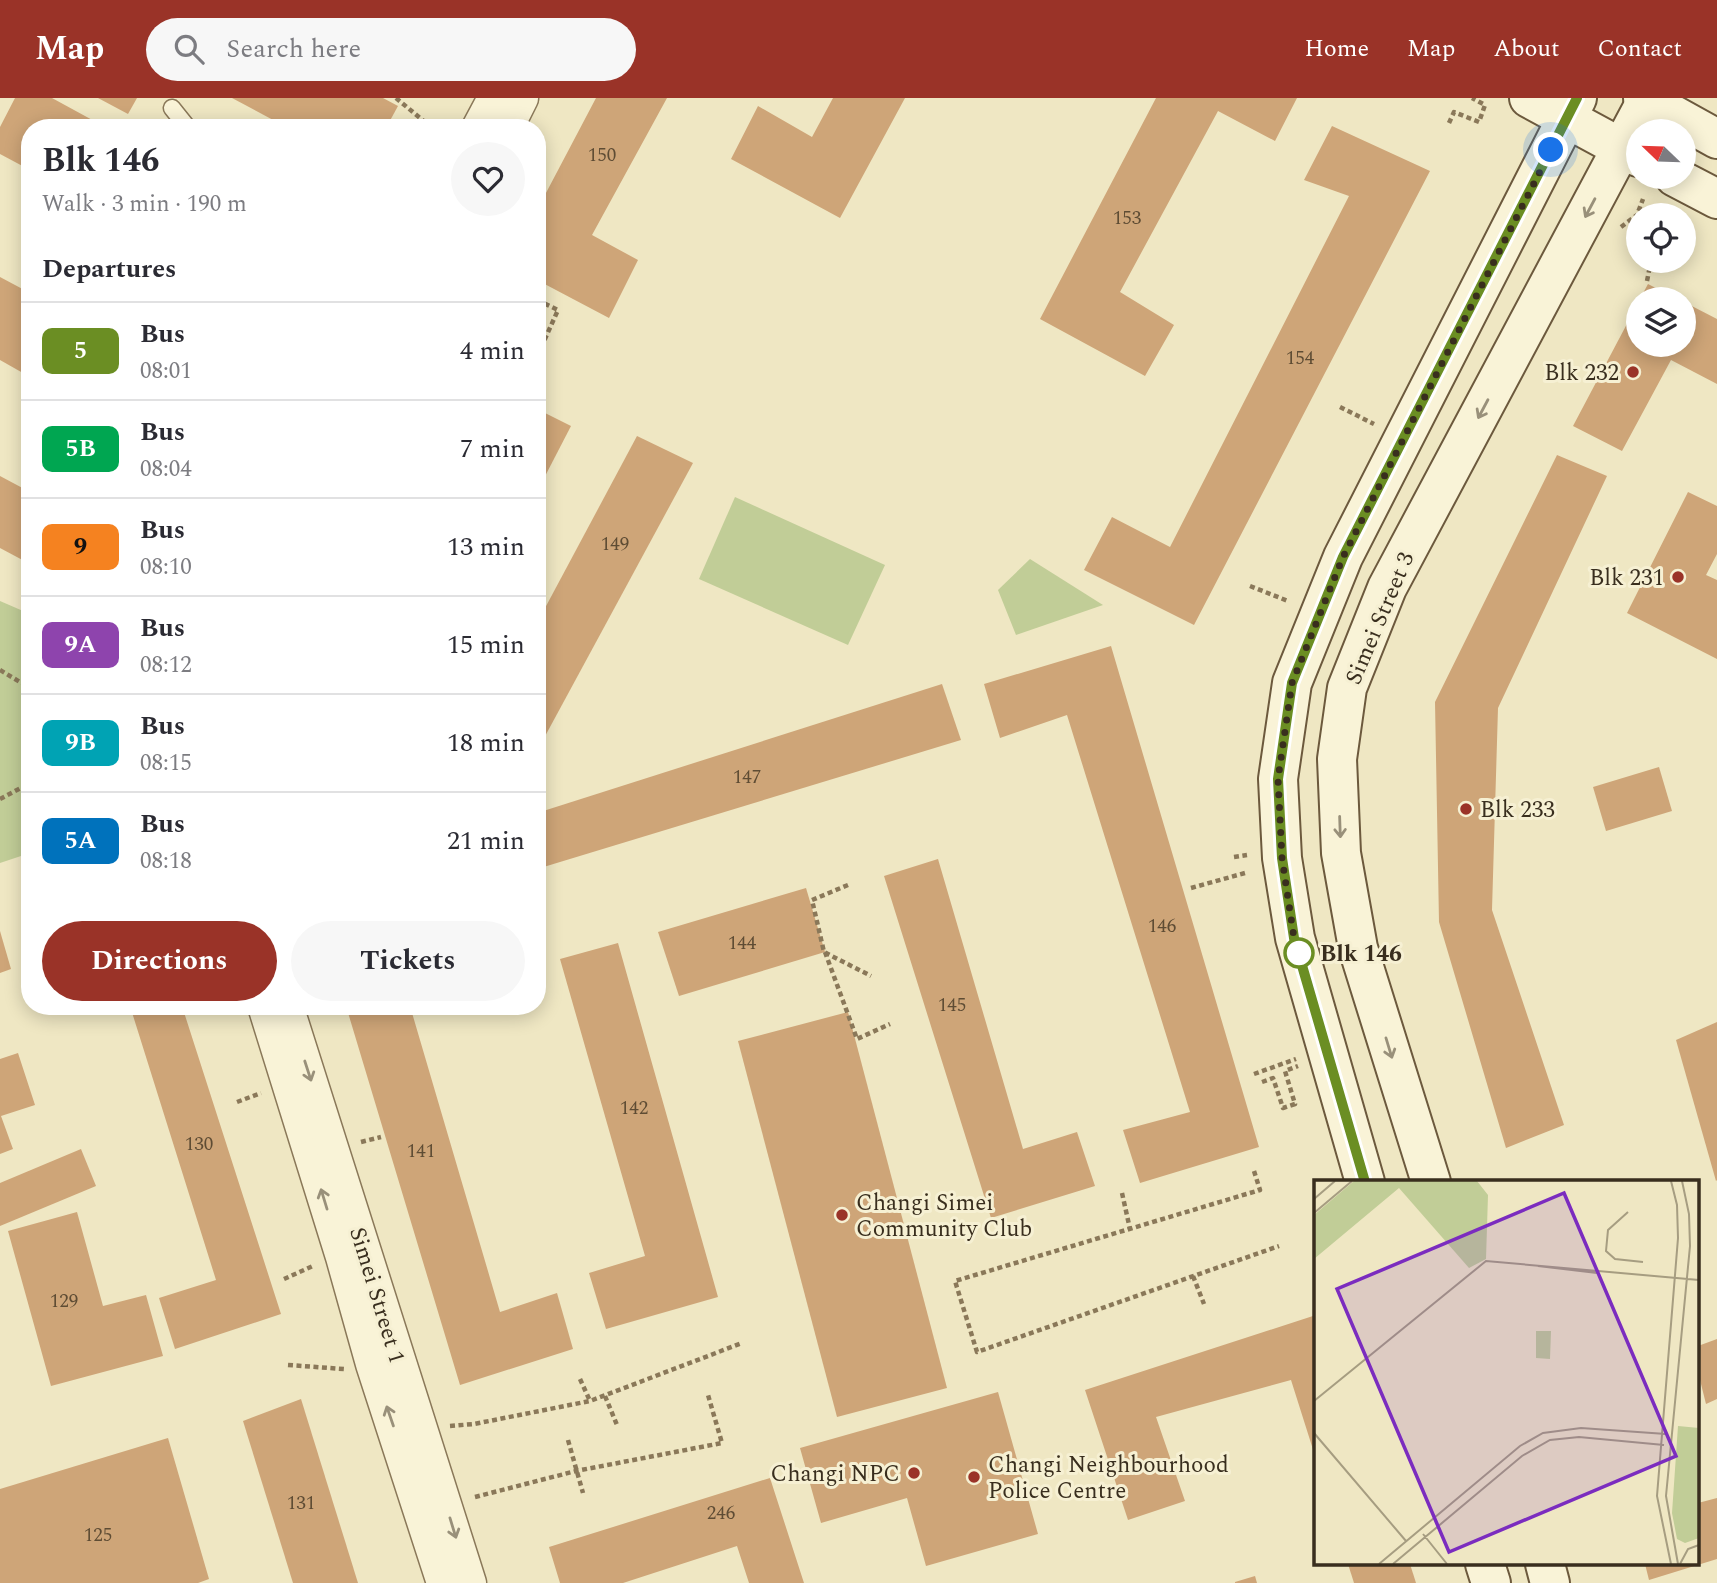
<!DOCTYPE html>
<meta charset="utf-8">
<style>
body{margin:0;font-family:Spectral,serif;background:#f7f7f7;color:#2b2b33;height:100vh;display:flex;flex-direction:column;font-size:26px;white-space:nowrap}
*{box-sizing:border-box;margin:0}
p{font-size:23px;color:#7c7c81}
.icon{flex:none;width:38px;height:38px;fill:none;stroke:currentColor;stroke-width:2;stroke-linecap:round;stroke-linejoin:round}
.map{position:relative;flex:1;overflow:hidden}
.drawer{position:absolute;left:21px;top:21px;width:525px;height:896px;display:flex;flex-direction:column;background:#fff;border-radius:28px;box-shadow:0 4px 18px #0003}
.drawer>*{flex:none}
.badge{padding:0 14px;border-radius:10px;font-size:24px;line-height:46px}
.needle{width:46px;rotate:293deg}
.fabs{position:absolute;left:1626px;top:21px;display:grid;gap:14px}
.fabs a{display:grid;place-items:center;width:70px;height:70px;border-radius:50%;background:#fff;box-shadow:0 4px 18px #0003;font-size:35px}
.you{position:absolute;width:35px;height:35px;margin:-18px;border:5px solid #fff;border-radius:50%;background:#1a73e8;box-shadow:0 0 0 10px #1a73e833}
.map>.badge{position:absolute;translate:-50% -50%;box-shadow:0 0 0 4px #fff}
h2{padding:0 21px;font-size:26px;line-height:63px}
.round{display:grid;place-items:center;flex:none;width:74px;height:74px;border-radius:37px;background:#f7f7f7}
.summary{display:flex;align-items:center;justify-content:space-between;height:119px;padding:0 21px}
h1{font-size:33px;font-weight:700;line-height:52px}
.cta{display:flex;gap:14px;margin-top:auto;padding:14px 21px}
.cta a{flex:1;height:80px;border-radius:42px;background:#9a3328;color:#fff;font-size:28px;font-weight:700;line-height:80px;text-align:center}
.cta a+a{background:#f7f7f7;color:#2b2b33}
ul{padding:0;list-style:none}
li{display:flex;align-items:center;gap:21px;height:98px;padding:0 21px;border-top:2px solid #e1e1e2}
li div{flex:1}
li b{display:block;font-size:26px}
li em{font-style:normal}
li .badge{min-width:77px;font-weight:700;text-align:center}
header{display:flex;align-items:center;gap:42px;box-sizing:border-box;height:98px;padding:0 35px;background:#9a3328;color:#fff}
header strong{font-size:33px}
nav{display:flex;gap:38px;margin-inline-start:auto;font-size:24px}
.search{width:490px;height:63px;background:#f7f7f7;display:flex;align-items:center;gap:18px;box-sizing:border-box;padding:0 24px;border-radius:38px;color:#7c7c81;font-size:26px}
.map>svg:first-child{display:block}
</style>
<header>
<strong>Map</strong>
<div class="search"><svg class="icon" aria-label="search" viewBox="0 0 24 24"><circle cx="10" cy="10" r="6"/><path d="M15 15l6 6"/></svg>Search here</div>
<nav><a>Home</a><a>Map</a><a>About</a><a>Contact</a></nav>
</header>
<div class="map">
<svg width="1717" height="1485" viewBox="0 0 1717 1485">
<rect width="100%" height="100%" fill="#efe7c3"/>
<g fill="#c1cd97">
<polygon points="735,399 885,467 848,547 699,481"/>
<polygon points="1030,461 1103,507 1016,537 998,492"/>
<polygon points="0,503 30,516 30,755 0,765"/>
</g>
<g fill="#cea578">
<polygon points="15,0 52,0 107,30 30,30 30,72 0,56 0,29"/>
<polygon points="98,0 137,0 128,16"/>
<polygon points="232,0 383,0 398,8 386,30 288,30"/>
<polygon points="596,0 667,0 592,137 638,162 609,220 537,182 537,112"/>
<polygon points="833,0 905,0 840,120 731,61 758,8 812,39"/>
<polygon points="1156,0 1297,0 1275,43 1218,13 1120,194 1174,227 1145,278 1040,221"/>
<polygon points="1332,28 1430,73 1194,527 1084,472 1112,419 1170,449 1349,98 1304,82"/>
<polygon points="0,179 30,195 30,279 0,262"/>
<polygon points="1648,186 1677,201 1640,201"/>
<polygon points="1684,204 1717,221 1717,286 1671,262 1622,353 1573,328 1638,205 1638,247 1684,247"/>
<polygon points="537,311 571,328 541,386 537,385"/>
<polygon points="637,338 693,365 543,642 537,644 537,525"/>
<polygon points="1557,357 1607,378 1498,610 1492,812 1564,1027 1506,1050 1439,824 1435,604"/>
<polygon points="0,378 30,394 30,466 0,450"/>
<polygon points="1688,394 1717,408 1717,456 1706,477 1717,482 1717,561 1627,515"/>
<polygon points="1111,548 1259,1049 1140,1085 1123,1032 1190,1014 1067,617 1000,640 984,586"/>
<polygon points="942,586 961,642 537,771 537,715"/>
<polygon points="1659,669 1672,713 1606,733 1593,689"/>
<polygon points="938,761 1023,1051 1077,1034 1095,1088 991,1120 884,778"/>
<polygon points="30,772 30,799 29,799 21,774"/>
<polygon points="806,790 825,854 679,898 658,834"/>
<polygon points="0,833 11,871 0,875"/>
<polygon points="618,845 718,1199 606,1231 589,1175 645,1158 560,861"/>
<polygon points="130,908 182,908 281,1216 175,1251 159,1200 216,1182"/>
<polygon points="346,908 410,908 500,1214 557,1195 573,1251 460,1287"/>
<polygon points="848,914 947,1290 837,1319 738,943"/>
<polygon points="1717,924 1717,1082 1716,1083 1676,942"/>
<polygon points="18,955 35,1007 1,1018 13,1051 0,1056 0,961"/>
<polygon points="81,1051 96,1088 0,1128 0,1085"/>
<polygon points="77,1114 103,1208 146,1197 163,1258 51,1288 8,1133"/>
<polygon points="1316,1217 1316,1361 1291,1282 1156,1319 1185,1403 1128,1422 1085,1292"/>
<polygon points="1717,1241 1717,1301 1706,1306 1698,1274 1698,1248"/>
<polygon points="998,1294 1038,1436 926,1468 907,1400 821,1425 800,1350"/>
<polygon points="301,1301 358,1485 293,1485 243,1323"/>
<polygon points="168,1340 209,1481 198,1485 0,1485 0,1391"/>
<polygon points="770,1380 804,1485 749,1485 737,1448 623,1485 560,1485 549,1449"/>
<polygon points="1717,1400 1717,1461 1649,1482 1645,1466 1698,1466 1698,1405"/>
<polygon points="1348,1466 1410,1466 1416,1485 1354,1485"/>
<polygon points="1255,1478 1257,1485 1235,1485 1235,1484"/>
</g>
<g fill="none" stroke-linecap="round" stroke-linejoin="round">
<g stroke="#8a7859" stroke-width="19">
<polyline id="lane" points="172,10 188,30"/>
</g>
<g stroke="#8a7859" stroke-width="35">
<g id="street">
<polyline points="478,30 494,0"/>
<polyline points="507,30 522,0"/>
<polyline points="264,908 342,1159 372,1266 443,1485"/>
<polyline points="287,908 470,1485"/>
</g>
</g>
<g stroke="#6c593d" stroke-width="42">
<g id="secondary">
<polyline points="1529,0 1638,59"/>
<polyline points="1643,0 1717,41"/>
<polyline points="1675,79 1717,101"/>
<polyline points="1365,1084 1295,840 1282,760 1278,681 1292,585 1343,459 1577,0"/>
<polyline points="1431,1084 1358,850 1341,755 1337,661 1347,590 1387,490 1647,2"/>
<polyline points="1485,1466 1491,1485"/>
<polyline points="1545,1466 1550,1485"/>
</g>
</g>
<g stroke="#8a7859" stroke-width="4.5" stroke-dasharray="5 3.5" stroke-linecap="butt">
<polyline points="396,0 432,30"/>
<polyline points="1449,25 1454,14 1479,24 1485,7 1472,0"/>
<polyline points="1638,121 1637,117 1643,101"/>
<polyline points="1621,129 1637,117"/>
<polyline points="1647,183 1651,163"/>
<polyline points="537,202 558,212 540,252"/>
<polyline points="1340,309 1374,326"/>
<polyline points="1250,488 1288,503"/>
<polyline points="0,572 30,590"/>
<polyline points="0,701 30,685"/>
<polyline points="1234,759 1247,757"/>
<polyline points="848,787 812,802 824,854 871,878"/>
<polyline points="1191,790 1245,775"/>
<polyline points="825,854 857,941 890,926"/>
<polyline points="1254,976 1296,961"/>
<polyline points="1262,984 1273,980 1283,1010 1295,1006 1285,973 1298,968"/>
<polyline points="237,1004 261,995"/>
<polyline points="361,1044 381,1039"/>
<polyline points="1254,1073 1260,1092 955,1183 977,1254 1279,1148"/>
<polyline points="1122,1095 1130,1131"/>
<polyline points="1193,1178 1204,1206"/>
<polyline points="284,1181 315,1167"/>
<polyline points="288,1267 344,1271"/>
<polyline points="580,1281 590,1303"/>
<polyline points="605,1298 617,1327"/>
<polyline points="450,1328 474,1326 590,1303 742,1245"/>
<polyline points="568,1342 583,1395"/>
<polyline points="475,1399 576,1373 722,1345 708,1297"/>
</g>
<use href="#lane" stroke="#f9f3d7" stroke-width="16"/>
<use href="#street" stroke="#f9f3d7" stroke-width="32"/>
<use href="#secondary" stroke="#f9f3d7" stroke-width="38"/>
</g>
<defs><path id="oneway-shaft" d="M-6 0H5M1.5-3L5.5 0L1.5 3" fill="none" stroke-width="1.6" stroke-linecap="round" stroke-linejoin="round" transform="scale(1.75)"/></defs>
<g stroke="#99907a">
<use href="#oneway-shaft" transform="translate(1590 110) rotate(118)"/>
<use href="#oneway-shaft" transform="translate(1483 311) rotate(118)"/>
<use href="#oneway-shaft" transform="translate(1340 729) rotate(88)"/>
<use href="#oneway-shaft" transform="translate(1389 950) rotate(73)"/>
<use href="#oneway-shaft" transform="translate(308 973) rotate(72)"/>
<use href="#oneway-shaft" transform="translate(324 1101) rotate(-107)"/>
<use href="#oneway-shaft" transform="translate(390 1318) rotate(-109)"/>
<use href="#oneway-shaft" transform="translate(453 1430) rotate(73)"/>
</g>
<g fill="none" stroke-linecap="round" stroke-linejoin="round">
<g stroke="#fff" stroke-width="16">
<polyline id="line" points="1365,1084 1294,840 1282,760 1278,681 1292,585 1343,459 1577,0"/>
</g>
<use href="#line" stroke="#6b8e23" stroke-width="10"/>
<polyline stroke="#392e1e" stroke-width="7" stroke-dasharray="0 12.6" points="1299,855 1301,863 1294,840 1282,760 1278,681 1292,585 1343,459 1551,52"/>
</g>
<g fill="#9a3328" stroke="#f6f0d3" stroke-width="2.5">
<circle cx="1633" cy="274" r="7"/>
<circle cx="1678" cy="479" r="7"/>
<circle cx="1466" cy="711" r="7"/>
<circle cx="842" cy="1117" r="7"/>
<circle cx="914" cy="1375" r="7"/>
<circle cx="974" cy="1379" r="7"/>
</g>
<circle fill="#fff" stroke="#6b8e23" stroke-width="3.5" cx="1299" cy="855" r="14"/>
<g text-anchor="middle" stroke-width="6" stroke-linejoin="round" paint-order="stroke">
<g font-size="19" fill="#5e4c34">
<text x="602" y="63">150</text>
<text x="1127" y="126">153</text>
<text x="1300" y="266">154</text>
<text x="615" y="452">149</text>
<text x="747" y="685">147</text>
<text x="1162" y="834">146</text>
<text x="742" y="851">144</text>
<text x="952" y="913">145</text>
<text x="634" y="1016">142</text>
<text x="199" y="1052">130</text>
<text x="421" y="1059">141</text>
<text x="64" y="1209">129</text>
<text x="301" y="1411">131</text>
<text x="721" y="1421">246</text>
<text x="98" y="1443">125</text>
</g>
<g font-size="23" fill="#392e1e" stroke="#f6f0d3" text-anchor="end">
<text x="1619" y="282">Blk 232</text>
<text x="1664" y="487">Blk 231</text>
<text x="1480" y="719" text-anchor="start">Blk 233</text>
<text x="856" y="1112" text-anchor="start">Changi Simei<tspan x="856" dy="26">Community Club</tspan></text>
<text x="988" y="1374" text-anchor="start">Changi Neighbourhood<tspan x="988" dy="26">Police Centre</tspan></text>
<text x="900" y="1383">Changi NPC</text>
</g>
<g font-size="23" fill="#392e1e" stroke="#f6f0d3">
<text transform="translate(1379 520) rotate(-67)" y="8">Simei Street 3</text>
<text transform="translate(378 1197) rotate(73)" y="8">Simei Street 1</text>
</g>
<g font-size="23" font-weight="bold" fill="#392e1e" stroke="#f6f0d3" text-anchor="start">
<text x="1320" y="863">Blk 146</text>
</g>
</g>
<g transform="translate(1314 1082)">
<rect width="385" height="385" fill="#efe7c3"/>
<path d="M 40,1 L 163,1 L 174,15 L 172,79 L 155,88 L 85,8 L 0,79 L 0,35 ZM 222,151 L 237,151 L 236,179 L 222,178 ZM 364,246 L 385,248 L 385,358 L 371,363 L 363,359 L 358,333 Z" fill="#c1cd97"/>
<path fill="none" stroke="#a69d81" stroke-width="2" d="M 357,1 L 363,25 L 364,58 L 343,316 L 357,384M 0,19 L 21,1M 314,32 L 294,50 L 292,71 L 301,79 L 329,82M 0,33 L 38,1M 224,86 L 283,93M 0,221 L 172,81 L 385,100M 0,253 L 92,361M 109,354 L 133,384M 65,384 L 206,266 L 229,253 L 267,248 L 352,254M 79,384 L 208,276 L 236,260 L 265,257 L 350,265M 364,384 L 352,316 L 376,66 L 375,34 L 368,1M 366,384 L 374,369 L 385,365"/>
<path fill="#7b2cbf" fill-opacity="0.15" stroke="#7b2cbf" stroke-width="3.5" d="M 250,13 L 362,276 L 135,372 L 23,109 Z"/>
<rect width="385" height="385" fill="none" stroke="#392e1e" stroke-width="3.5"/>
</g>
</svg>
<div class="fabs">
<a><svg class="needle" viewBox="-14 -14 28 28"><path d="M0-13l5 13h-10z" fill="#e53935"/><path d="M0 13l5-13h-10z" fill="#7c7c81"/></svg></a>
<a><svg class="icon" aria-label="locate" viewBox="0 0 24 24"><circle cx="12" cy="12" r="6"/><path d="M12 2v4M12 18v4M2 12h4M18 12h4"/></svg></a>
<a><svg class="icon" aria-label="layers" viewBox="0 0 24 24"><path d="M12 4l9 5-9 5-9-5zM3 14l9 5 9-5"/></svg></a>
</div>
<div class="you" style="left:1551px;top:52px"></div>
<section class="drawer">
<div class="summary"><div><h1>Blk 146</h1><p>Walk · 3 min · 190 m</p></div><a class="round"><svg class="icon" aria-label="heart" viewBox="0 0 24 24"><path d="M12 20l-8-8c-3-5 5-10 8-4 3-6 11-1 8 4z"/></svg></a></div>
<h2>Departures</h2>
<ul>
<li><span class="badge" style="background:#6b8e23;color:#fff">5</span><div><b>Bus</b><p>08:01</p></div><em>4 min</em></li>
<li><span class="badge" style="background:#00a651;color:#fff">5B</span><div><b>Bus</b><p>08:04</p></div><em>7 min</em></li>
<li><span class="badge" style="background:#f58220;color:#111">9</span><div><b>Bus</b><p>08:10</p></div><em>13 min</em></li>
<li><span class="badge" style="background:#8e44ad;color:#fff">9A</span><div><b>Bus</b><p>08:12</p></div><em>15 min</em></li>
<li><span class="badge" style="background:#00a3b4;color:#fff">9B</span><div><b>Bus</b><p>08:15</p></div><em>18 min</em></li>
<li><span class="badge" style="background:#0072bc;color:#fff">5A</span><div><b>Bus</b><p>08:18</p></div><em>21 min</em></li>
</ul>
<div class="cta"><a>Directions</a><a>Tickets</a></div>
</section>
</div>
